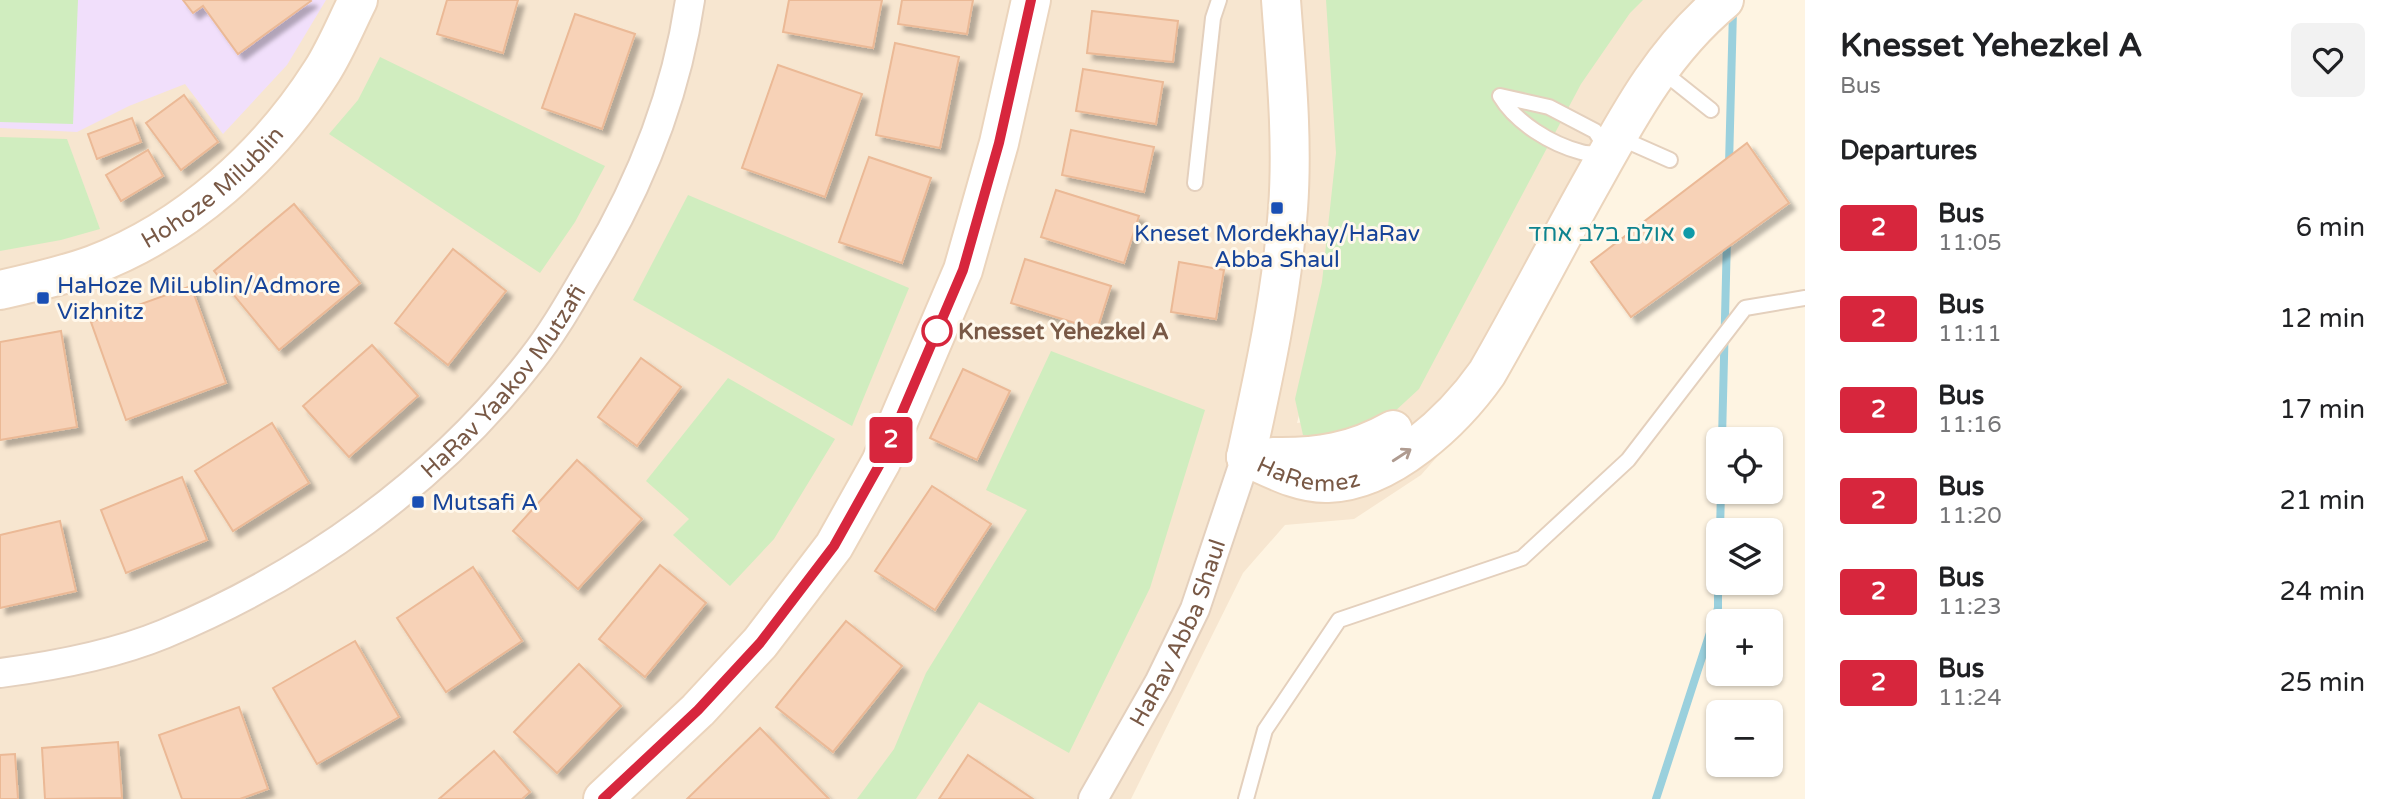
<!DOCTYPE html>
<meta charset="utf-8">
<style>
body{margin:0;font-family:"Varela Round","Noto Sans Hebrew",sans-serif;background:#f2f2f2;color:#202124;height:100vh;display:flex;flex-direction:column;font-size:26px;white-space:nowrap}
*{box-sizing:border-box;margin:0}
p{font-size:23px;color:#757577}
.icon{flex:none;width:38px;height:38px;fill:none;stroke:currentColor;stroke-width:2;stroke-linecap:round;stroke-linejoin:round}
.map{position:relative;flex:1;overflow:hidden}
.drawer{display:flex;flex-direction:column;background:#fff;width:595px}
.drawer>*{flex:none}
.badge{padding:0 14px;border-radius:5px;font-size:24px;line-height:46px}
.buttons{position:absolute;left:1706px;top:427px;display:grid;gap:14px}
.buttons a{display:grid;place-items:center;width:77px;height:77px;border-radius:10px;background:#fff;box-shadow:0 2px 5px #0004;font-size:35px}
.map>.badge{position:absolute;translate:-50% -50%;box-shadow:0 0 0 4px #fff}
h2{padding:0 35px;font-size:26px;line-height:63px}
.round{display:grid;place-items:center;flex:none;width:74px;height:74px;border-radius:10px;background:#f2f2f2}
.summary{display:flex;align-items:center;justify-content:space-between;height:119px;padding:0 35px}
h1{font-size:33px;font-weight:800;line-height:52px}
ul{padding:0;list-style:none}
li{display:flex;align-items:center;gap:21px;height:91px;padding:0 35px}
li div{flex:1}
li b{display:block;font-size:26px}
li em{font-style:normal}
li .badge{min-width:77px;font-weight:700;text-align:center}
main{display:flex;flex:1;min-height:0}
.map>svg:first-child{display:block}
</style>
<main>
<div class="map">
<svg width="1805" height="799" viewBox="0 0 1805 799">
<defs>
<filter id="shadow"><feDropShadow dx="6" dy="6" stdDeviation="2" flood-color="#0004"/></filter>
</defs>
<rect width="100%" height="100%" fill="#fef4e2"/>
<polygon fill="#f7e6d0" points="0,0 1405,0 1297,423 1360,415 1622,0 1741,0 1682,31 1466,424 1421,475 1354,519 1285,525 1243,573 1131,799 0,799"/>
<polygon fill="#f1dffb" points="0,0 326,0 287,65 223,134 185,84 129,106 77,132 0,128"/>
<g fill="#d0edbf">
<polygon points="0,0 78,0 73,124 0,122"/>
<polygon points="1326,0 1643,0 1630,13 1581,84 1419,389 1380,425 1331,437 1303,435 1295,399 1322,282 1336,153"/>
<polygon points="380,57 605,166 575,222 540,273 329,134 358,100"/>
<polygon points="0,137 67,139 100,229 61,240 0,251"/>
<polygon points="688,195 909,288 852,426 633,300"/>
<polygon points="1051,351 1205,410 1150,588 1069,753 979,702 916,799 857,799 894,749 926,673 1027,510 986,490"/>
<polygon points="728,378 835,439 774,539 730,586 673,535 689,519 646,481"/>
</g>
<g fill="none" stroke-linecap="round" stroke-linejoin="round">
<g stroke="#9ad0dd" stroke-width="8">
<polyline points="1729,165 1733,10"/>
<polyline points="1722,439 1727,237"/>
<polyline points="1720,530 1721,492"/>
<polyline points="1656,799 1718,608 1718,571"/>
</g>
</g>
<g fill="#f7d2b7" stroke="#ebb996" stroke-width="2" filter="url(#shadow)">
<polygon points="183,0 310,0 311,1 238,54 203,6 193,13"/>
<polygon points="447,0 518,0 503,53 437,34"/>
<polygon points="789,0 882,0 873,48 783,32"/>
<polygon points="902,0 973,0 967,34 898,24"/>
<polygon points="1092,11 1178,21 1173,62 1087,53"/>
<polygon points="575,14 635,34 602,129 542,108"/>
<polygon points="895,43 959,57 940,148 876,135"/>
<polygon points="778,65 862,94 825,197 742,168"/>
<polygon points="1083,69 1163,82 1156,124 1076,111"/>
<polygon points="184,95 218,142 181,170 146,123"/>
<polygon points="132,118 141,142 97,159 88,134"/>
<polygon points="1071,130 1154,147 1144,192 1062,175"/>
<polygon points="1747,143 1789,203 1631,317 1591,262"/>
<polygon points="148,150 163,176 121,201 106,175"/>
<polygon points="869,157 931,178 902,263 839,242"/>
<polygon points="1056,190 1139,216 1124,263 1041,237"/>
<polygon points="294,204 360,283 279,350 214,271"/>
<polygon points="453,249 506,291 448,365 395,323"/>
<polygon points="1025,259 1111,286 1097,330 1011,303"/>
<polygon points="1179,262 1224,270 1216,319 1171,312"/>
<polygon points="191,286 226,383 126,420 91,322"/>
<polygon points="61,331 77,427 0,440 0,342"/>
<polygon points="372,345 418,396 349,457 303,406"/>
<polygon points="641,358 681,387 637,446 598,417"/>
<polygon points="963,369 1010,391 977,460 930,438"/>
<polygon points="272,423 309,483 233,531 195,471"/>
<polygon points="577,460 642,519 578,589 513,531"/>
<polygon points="182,477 207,540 126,573 101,510"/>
<polygon points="932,486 991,524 935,610 875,571"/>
<polygon points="60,521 76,591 0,608 0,535"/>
<polygon points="660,565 706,603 645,677 599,639"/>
<polygon points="473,567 522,641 446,692 397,618"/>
<polygon points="846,621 902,666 833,752 776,707"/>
<polygon points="355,641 399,717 317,764 273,688"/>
<polygon points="579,664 621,706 557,773 514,732"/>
<polygon points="239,707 268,789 240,799 182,799 159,735"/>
<polygon points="760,728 829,799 687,799"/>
<polygon points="118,742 122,798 45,799 42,748"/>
<polygon points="494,751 530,792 522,799 439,799"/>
<polygon points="15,754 18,799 0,799 0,755"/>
<polygon points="968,755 1033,799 939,799"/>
</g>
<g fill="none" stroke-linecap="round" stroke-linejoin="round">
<g stroke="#e4d0bd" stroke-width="18">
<g id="lane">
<polyline points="1662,71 1711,110"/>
<path d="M 1500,96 L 1549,107 L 1595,131 L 1608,151 C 1600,152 1589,155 1581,152 C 1551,144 1516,123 1500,96 Z"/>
<polyline points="1618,137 1670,160"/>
<polyline points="1195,183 1213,18 1219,0"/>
<polyline points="1246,799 1265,730 1339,620 1522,558 1628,460 1745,308 1805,298"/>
</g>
</g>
<g stroke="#e4d0bd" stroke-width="32">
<g id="street">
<path id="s1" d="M 0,673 C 54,666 113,655 164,634 C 306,575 438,481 532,359 C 555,330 573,297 592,265 C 641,183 676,96 690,0"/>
<path id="s2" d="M 1093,799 L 1159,683 L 1195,609 L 1246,457"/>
</g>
</g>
<g stroke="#ebd4bc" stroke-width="42">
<g id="secondary">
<path id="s3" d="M 0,290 C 31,283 63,276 93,265 C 186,230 269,155 322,71 C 336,49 346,24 358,0"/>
<path id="s4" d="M 1246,457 C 1271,468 1299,484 1328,483 C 1390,481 1454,420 1487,373 C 1524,309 1557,244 1593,180 C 1630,113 1664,50 1724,0"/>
<path d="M 1246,457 C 1264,375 1282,293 1288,209 C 1293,139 1286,69 1281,0"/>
<path d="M 1273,457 C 1318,458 1354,452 1393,430"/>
<polyline points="603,799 698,710 760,643 834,546 881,462 963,270 999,143 1031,0"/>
</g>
</g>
<use href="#lane" stroke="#fff" stroke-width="14"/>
<use href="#street" stroke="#fff" stroke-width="28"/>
<use href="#secondary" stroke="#fff" stroke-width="38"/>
</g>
<defs><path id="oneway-shaft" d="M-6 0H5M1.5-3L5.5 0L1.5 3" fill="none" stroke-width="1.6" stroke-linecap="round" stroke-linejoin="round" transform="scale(1.75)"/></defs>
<use stroke="#af9b90" href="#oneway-shaft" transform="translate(1402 455) rotate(-33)"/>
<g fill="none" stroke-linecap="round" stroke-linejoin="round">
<g stroke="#fff" stroke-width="16">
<polyline id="line" points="603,799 698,710 760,643 834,546 881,462 963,270 999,143 1031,0"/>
</g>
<use href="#line" stroke="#d7263d" stroke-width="10"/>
</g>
<g fill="#1a4fb4" stroke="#fff8eb" stroke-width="2.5">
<rect x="1270" y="201" width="14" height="14" rx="3.5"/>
<rect x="36" y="291" width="14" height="14" rx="3.5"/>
<rect x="411" y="495" width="14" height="14" rx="3.5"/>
</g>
<circle fill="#0f9aa8" stroke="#fff8eb" stroke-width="2.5" cx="1689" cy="233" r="7"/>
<circle fill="#fff" stroke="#d7263d" stroke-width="3.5" cx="937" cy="331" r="14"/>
<g text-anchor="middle" stroke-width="6" stroke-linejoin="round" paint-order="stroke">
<g font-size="23" fill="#795946" stroke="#fff8eb">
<text dy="8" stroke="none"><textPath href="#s3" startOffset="240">Hohoze Milublin</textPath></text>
<text dy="8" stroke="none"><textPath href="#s1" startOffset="598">HaRav Yaakov Mutzafi</textPath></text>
<text dy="8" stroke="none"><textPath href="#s4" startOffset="66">HaRemez</textPath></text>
<text dy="8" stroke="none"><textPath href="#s2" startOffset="187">HaRav Abba Shaul</textPath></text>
</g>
<g font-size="23" fill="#164399" stroke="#fff8eb" text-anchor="start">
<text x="1277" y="241" text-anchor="middle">Kneset Mordekhay/HaRav<tspan x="1277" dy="26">Abba Shaul</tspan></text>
<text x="57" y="293">HaHoze MiLublin/Admore<tspan x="57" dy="26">Vizhnitz</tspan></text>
<text x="432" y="510">Mutsafi A</text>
</g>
<g font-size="23" fill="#0d838f" stroke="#fff8eb" text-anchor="end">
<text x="1675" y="241">אולם בלב אחד</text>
</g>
<g font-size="23" font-weight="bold" fill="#795946" stroke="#fff8eb" text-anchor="start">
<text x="958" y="339">Knesset Yehezkel A</text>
</g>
</g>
</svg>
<div class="buttons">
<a><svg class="icon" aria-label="locate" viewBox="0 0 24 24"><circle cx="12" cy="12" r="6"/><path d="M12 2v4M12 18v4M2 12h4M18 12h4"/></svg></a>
<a><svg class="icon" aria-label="layers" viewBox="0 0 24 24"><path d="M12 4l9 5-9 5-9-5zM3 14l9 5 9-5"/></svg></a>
<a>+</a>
<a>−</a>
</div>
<b class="badge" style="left:891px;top:440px;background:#d7263d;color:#fff">2</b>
</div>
<section class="drawer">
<div class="summary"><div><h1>Knesset Yehezkel A</h1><p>Bus</p></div><a class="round"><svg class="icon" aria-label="heart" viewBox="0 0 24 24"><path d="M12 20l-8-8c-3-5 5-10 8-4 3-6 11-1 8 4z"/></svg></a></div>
<h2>Departures</h2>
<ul>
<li><span class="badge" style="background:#d7263d;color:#fff">2</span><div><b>Bus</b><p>11:05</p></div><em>6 min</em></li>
<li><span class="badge" style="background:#d7263d;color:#fff">2</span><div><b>Bus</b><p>11:11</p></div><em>12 min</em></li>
<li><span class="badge" style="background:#d7263d;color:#fff">2</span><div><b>Bus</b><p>11:16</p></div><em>17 min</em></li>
<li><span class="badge" style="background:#d7263d;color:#fff">2</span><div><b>Bus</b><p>11:20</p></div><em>21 min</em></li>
<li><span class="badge" style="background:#d7263d;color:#fff">2</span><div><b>Bus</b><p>11:23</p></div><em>24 min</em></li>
<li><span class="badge" style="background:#d7263d;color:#fff">2</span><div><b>Bus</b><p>11:24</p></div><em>25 min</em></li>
</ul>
</section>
</main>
